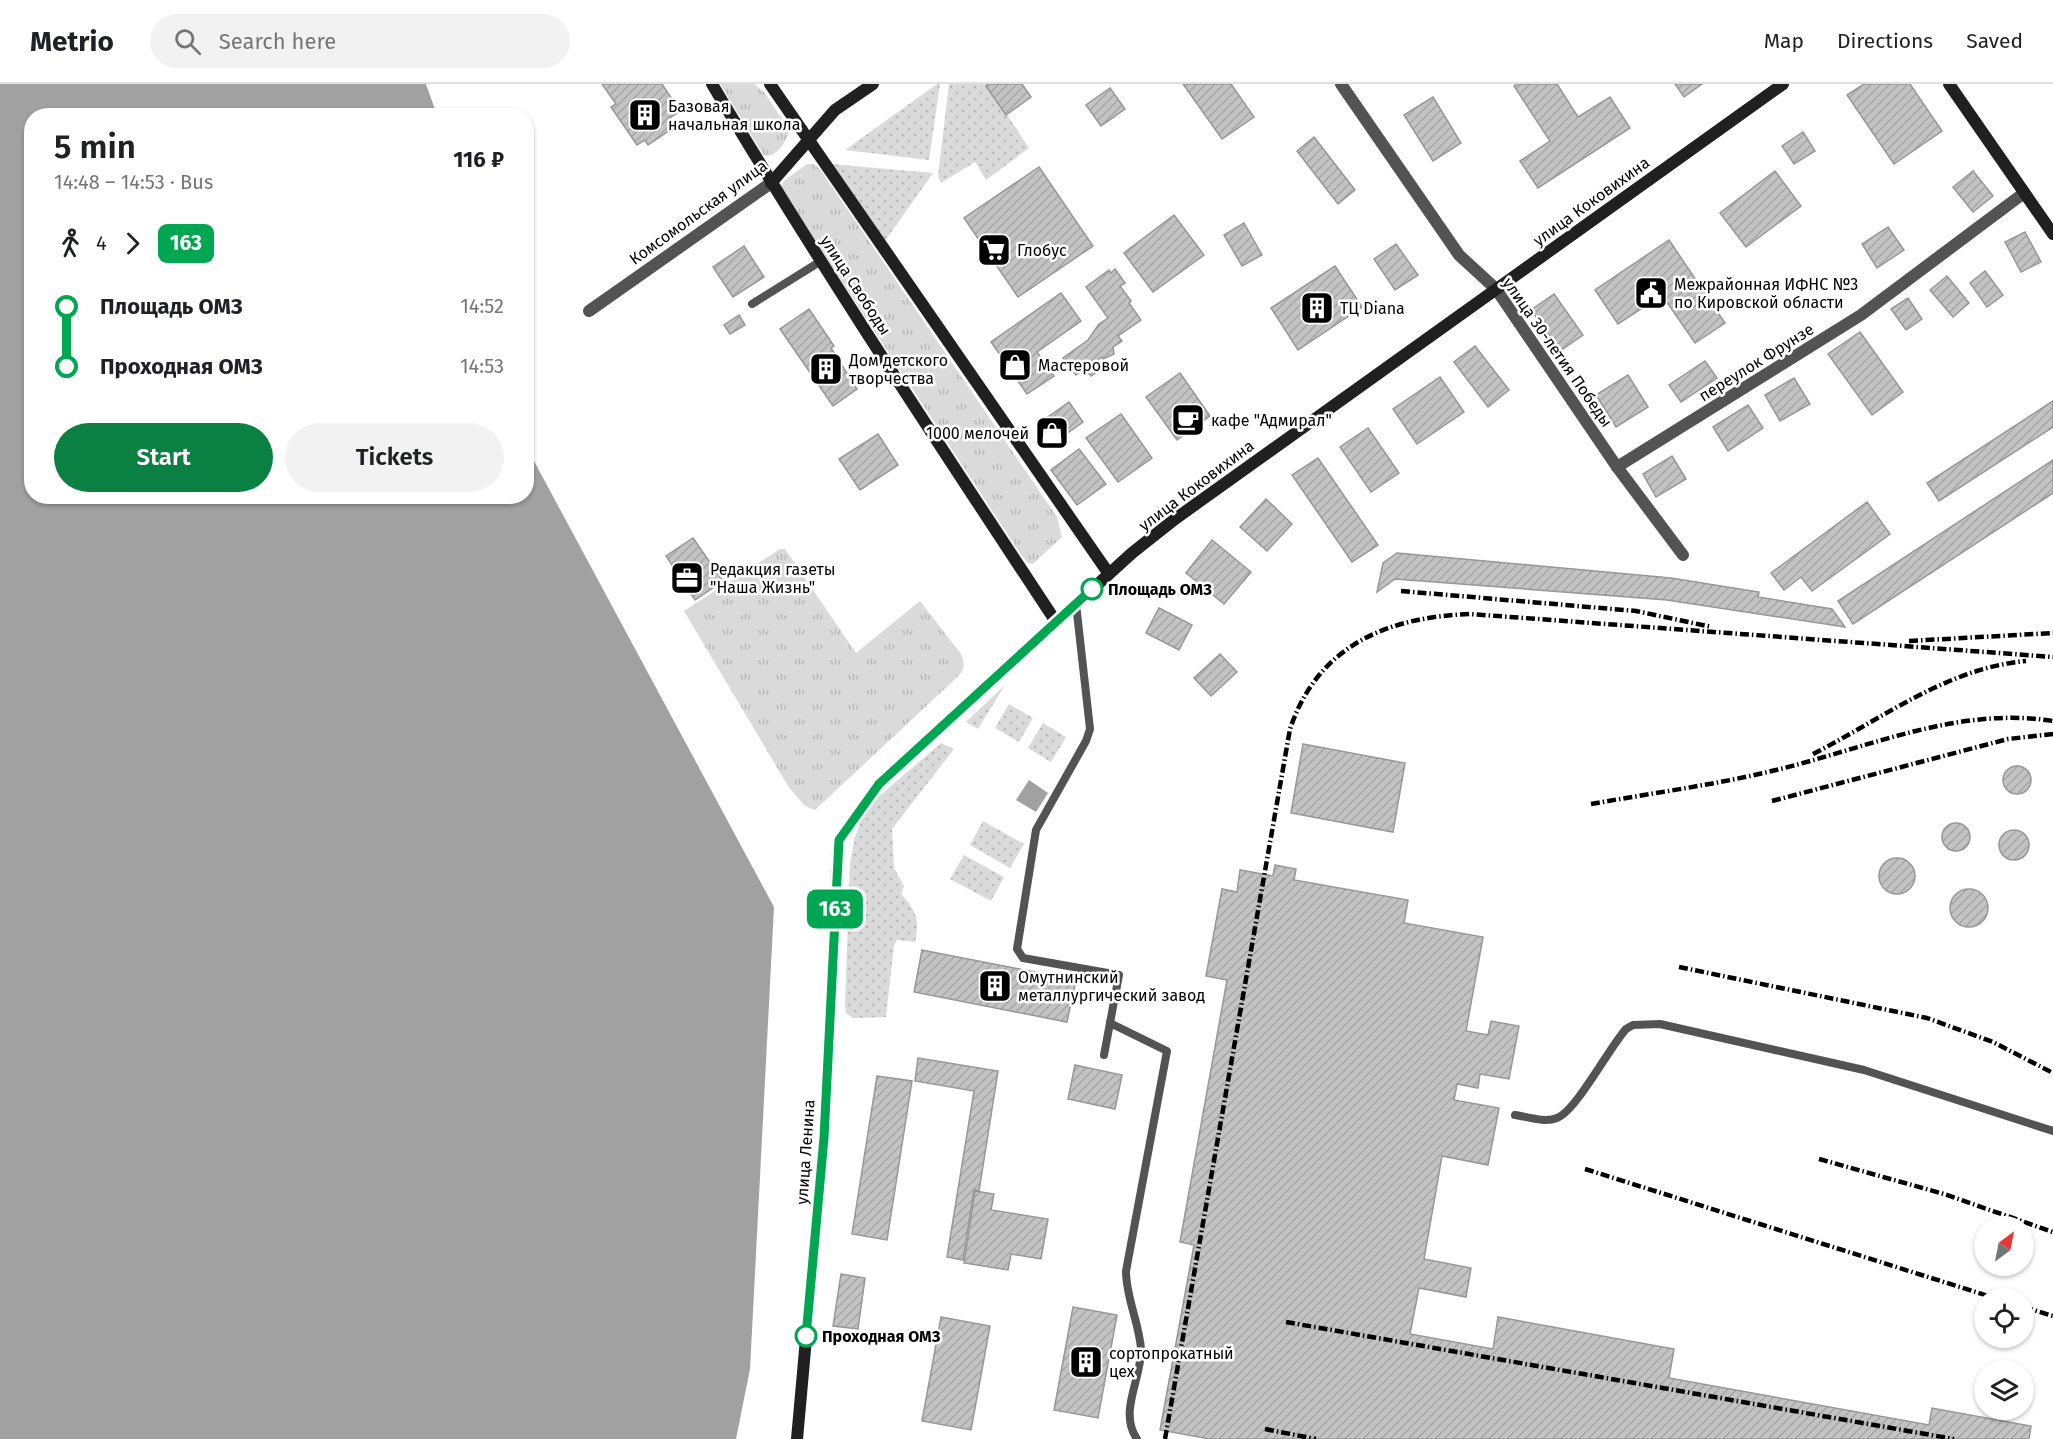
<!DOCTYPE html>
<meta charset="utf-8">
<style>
body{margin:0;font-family:"Fira Sans",sans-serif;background:#f2f2f2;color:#202124;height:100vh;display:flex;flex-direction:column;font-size:22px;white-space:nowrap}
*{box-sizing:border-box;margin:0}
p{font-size:20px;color:#757577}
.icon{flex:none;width:33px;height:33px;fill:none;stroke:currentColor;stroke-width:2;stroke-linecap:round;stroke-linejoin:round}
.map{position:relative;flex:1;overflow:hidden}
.drawer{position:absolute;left:24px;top:24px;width:510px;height:396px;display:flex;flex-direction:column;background:#fff;border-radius:24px;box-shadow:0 2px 4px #0004}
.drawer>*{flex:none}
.badge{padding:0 12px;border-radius:9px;font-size:21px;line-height:39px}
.needle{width:39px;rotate:32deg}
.buttons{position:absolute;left:1974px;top:1132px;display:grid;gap:12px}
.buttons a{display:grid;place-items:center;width:60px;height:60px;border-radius:50%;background:#fff;box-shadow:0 2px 4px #0004;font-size:30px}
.map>.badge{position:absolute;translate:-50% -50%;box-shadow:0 0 0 3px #fff}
.legs{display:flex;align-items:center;gap:9px;height:66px;padding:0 30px;font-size:20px}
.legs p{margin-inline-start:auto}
.headline{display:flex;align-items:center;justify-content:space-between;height:102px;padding:0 30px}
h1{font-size:33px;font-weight:600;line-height:45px}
.primary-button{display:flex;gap:12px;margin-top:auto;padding:12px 30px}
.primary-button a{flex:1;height:69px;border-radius:36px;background:#0b8043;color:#fff;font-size:24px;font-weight:600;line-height:69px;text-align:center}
.primary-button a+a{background:#f2f2f2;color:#202124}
ul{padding:0 30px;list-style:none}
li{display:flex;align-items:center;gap:21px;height:60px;font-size:22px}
li i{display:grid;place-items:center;width:9px;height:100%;margin:0 8px;background:currentColor}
li i::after{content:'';width:15px;height:15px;margin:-8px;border:4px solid;border-radius:50%;background:#fff}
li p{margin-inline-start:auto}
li:first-child i{background:linear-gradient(#0000 50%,currentColor 0)}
li:last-child i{background:linear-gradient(currentColor 50%,#0000 0)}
header{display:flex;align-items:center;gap:36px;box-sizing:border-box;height:84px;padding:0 30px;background:#fff;border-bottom:2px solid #e0e0e0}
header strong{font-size:28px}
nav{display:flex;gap:33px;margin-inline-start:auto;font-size:21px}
.search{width:420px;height:54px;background:#f2f2f2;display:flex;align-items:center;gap:15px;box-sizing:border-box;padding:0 21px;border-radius:33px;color:#757577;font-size:22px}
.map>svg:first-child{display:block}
</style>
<header>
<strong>Metrio</strong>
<div class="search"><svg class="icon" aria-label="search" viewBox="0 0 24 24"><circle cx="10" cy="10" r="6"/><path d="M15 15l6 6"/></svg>Search here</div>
<nav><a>Map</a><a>Directions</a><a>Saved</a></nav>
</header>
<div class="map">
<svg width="2053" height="1355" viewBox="0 0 2053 1355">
<defs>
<pattern id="grass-dots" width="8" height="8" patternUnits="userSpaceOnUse" patternTransform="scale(1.5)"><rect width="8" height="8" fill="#dadada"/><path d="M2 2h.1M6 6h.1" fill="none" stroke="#b9b9b9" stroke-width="1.8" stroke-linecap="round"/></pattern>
<pattern id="park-tufts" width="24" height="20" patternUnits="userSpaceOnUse" patternTransform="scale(1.5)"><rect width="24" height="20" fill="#dadada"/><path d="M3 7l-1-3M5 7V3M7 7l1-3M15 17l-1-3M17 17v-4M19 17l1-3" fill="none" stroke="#b9b9b9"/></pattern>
<pattern id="building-hatch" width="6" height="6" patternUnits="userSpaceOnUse" patternTransform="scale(1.5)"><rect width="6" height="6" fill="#c3c3c3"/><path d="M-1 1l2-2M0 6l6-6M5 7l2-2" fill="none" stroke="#a6a6a6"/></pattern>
</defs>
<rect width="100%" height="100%" fill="#fff"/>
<g fill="url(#grass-dots)">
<polygon points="937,0 940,0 929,76 845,66"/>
<polygon points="949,0 987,0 1029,64 986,96 975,78 941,99 938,92"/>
<polygon points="831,80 933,89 885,157"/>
<polygon points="1005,601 978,645 966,638"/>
<polygon points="1009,620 1033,634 1019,658 995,644"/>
<polygon points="1043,639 1066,653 1051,678 1028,664"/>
<path d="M 941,659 L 954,665 L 892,745 L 894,784 L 904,802 L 901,810 C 916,826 920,836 915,858 L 897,856 L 894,861 L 886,933 L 853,934 L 846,929 L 845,920 L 850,779 L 855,753 L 861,737 L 877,714 Z"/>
<polygon points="983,737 1024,760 1010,784 970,761"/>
<polygon points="964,771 1004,793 991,817 950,795"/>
</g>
<g fill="url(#park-tufts)">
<path d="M 720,0 L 754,0 L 764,8 L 790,47 C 784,59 779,72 764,72 Z"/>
<polygon points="807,80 814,80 820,85 1057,433 1062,453 1033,480 1028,479 1021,471 780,103 784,97"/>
<path d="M 780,465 L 785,465 L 856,569 L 920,517 L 961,570 C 967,584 963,588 952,598 L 815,726 L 805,722 L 788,702 L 684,527 Z"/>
</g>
<g fill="#a1a1a1">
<polygon points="0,0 426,0 437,31 32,32 32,412 526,412 527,364 774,823 750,1285 736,1355 0,1355"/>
<polygon points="1029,696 1048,709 1036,728 1016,716"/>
</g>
<g fill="url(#building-hatch)" stroke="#979797" stroke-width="1.5">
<polygon points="602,0 662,0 680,27 667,36 673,44 648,61 645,56 637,61 611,23 616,20"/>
<polygon points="988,0 1022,0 1031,13 1006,31 986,2"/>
<polygon points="1183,0 1231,0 1254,33 1222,55"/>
<polygon points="1517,0 1557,0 1578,33 1610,13 1630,44 1538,104 1520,77 1550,57 1514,2"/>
<polygon points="1675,0 1702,0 1684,13"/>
<polygon points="1864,0 1910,0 1942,47 1894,80 1847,11"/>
<polygon points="1110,4 1125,25 1101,42 1086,21"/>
<polygon points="1433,13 1461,59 1433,77 1404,31"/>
<polygon points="1803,48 1815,67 1794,80 1782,62"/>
<polygon points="1314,53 1355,106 1338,120 1297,67"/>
<polygon points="1039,83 1093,162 1018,213 964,134"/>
<polygon points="1775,87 1801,122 1746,163 1720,129"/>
<polygon points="1973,87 1993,112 1973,128 1953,103"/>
<polygon points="1174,131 1204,171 1153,208 1124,169"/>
<polygon points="1244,139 1262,171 1242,182 1224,151"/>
<polygon points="1888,143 1904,166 1877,184 1862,160"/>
<polygon points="2025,148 2041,178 2021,188 2005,158"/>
<polygon points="1669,156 1725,239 1695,259 1662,211 1618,240 1595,206"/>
<polygon points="1396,160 1418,191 1395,206 1374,175"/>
<polygon points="744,162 764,193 733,213 713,183"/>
<polygon points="1335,182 1362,223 1298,266 1271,224"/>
<polygon points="1115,185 1125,199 1120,202 1131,217 1129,219 1141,236 1118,252 1122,257 1113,263 1114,270 1103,275 1102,273 1092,280 1097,288 1091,292 1085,285 1076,291 1063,274 1088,256 1099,240 1108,234 1086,203 1109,186 1111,189"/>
<polygon points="1985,187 2003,211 1987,223 1970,199"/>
<polygon points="1947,192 1969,219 1953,233 1930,206"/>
<polygon points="1061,209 1081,237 1037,268 1054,292 1027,310 991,258"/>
<polygon points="1554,210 1583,251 1560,267 1531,226"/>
<polygon points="1908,214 1922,235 1906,246 1891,225"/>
<polygon points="809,225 834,262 831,264 857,305 833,322 780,245"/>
<polygon points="739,231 745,241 730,250 724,241"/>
<polygon points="1860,248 1903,308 1872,331 1828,270"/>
<polygon points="1475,262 1509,306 1488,323 1454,278"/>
<polygon points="1705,277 1717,294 1681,318 1669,301"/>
<polygon points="1180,289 1210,332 1177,356 1146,313"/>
<polygon points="1628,291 1648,323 1616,343 1596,311"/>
<polygon points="1440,293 1464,328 1417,360 1393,325"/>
<polygon points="1794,294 1810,320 1780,337 1765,311"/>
<polygon points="2053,317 2053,343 1939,417 1927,399"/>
<polygon points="1069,318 1083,338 1052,360 1038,340"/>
<polygon points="1748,321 1763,344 1728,367 1713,343"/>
<polygon points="1121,330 1152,374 1118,398 1086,354"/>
<polygon points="1368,344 1399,389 1371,408 1340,363"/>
<polygon points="878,350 898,381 860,406 839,375"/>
<polygon points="1079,365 1106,400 1077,421 1051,386"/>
<polygon points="1672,372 1686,395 1656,413 1643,390"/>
<polygon points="1318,374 1378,461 1352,478 1292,391"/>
<polygon points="2053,376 2053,409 1853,540 1838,517"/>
<polygon points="1266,415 1292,440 1267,467 1240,443"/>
<polygon points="1867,418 1890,450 1812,507 1801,493 1784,506 1771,489"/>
<polygon points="693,454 723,497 695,516 666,472"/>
<polygon points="1212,456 1251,488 1224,520 1186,489"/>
<polygon points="1397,469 1671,494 1759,508 1758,513 1832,525 1845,543 1667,516 1395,495 1377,508 1383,479"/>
<polygon points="1159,524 1192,541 1179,566 1146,549"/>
<polygon points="1220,570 1237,588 1211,612 1194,594"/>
<polygon points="1303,660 1405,679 1393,748 1291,729"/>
<circle cx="2017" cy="696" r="14"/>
<circle cx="1956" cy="753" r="14"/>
<circle cx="2014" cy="761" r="15"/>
<circle cx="1897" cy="792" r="18"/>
<polygon points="1275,781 1296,785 1294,796 1408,816 1404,839 1483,853 1466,947 1488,951 1491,937 1519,942 1509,995 1480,990 1478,1004 1457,1000 1454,1016 1499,1024 1488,1081 1442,1072 1424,1175 1471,1184 1466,1213 1419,1204 1410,1250 1493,1265 1498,1233 1674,1265 1669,1294 1929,1341 1932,1324 2031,1342 2029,1355 1210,1355 1160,1346 1194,1161 1180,1158 1227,896 1206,892 1222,805 1237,808 1240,786 1273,792"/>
<circle cx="1969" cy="824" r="19"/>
<polygon points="922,866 1076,896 1067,938 914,908"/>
<polygon points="918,974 998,987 979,1107 974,1106 963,1176 947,1173 974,1007 915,997"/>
<polygon points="1075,981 1122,991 1115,1025 1068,1015"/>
<polygon points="877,992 912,997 887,1156 852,1150"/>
<polygon points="975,1107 994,1110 991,1126 1048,1135 1041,1175 1011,1170 1008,1186 964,1179"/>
<polygon points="841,1190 865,1194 858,1245 833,1242"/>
<polygon points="1073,1223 1117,1231 1098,1334 1054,1326"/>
<polygon points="941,1233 990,1242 971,1346 922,1337"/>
</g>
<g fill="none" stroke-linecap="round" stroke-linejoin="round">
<g stroke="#535353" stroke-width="8">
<polyline points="752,220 821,177"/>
<polyline points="1076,520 1090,645 1086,657 1036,746 1017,865 1023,874 1119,891 1104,971"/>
<path d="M 1110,939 L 1167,967 L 1126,1187 C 1126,1214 1139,1238 1141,1265 C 1142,1294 1118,1328 1137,1355"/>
<path d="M 1515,1031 C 1528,1033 1545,1039 1557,1034 C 1576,1027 1609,964 1626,945 L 1633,941 L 1660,940 L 1864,986 L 2053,1047"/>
</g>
<g stroke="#535353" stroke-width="12">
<polyline points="1341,0 1459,171 1496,205 1617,383 1683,471"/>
<polyline points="589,227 771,99"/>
<polyline points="1617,383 1861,231 2024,109"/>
</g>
<g stroke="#202020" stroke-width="12">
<path d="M 712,0 C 821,183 939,360 1056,538"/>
<polyline points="770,0 1109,490"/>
<polyline points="1949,0 2053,150"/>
<polyline points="771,99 835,26 873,0"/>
<polyline points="797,1355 824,1054 837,783 839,756 879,700 1132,469 1175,435 1783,0"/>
</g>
<g stroke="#000" stroke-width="4.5" stroke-dasharray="9 3 1.5 3" stroke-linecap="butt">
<polyline points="1401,507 1636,527 1712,543"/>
<polyline points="1909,557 2053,549"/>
<path d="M 1813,670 C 1882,635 1947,584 2026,577"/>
<polyline points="1772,717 2008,655 2053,650"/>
<path d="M 1591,720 C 1652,709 1715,701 1776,686 C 1868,664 1957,622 2053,637"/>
<polyline points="1679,883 1927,934 1993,958 2053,989"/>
<polyline points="1819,1075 1944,1110 2053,1148"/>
<polyline points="1585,1085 1998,1215"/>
<polyline points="2024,1223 2053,1232"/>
<polyline points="1286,1238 1954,1355"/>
<polyline points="1265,1345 1316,1355"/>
<path d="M 1165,1355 L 1290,645 C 1318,561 1388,533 1470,530 L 2053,573"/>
</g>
</g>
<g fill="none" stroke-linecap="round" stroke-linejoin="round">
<g stroke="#fff" stroke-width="14">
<polyline id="line-1" points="806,1252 824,1054 839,756 879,700 1092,505"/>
</g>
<use href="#line-1" stroke="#00a651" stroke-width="9"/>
</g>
<defs>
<g id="building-square" transform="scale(1.725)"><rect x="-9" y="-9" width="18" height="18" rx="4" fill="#000" stroke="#fff"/><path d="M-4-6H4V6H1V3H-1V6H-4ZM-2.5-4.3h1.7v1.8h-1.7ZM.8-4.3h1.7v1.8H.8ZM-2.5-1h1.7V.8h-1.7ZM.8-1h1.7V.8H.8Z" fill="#fff"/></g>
<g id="supermarket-square" transform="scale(1.725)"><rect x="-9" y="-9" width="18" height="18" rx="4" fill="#000" stroke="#fff"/><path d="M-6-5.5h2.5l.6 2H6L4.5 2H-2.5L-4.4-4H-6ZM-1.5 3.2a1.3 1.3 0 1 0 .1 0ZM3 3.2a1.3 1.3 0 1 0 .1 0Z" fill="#fff"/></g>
<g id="civic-square" transform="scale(1.725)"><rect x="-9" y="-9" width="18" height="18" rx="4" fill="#000" stroke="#fff"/><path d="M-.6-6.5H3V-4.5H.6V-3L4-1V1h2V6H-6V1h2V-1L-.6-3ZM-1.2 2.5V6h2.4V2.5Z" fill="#fff"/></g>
<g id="shop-square" transform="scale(1.725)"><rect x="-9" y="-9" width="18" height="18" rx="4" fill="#000" stroke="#fff"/><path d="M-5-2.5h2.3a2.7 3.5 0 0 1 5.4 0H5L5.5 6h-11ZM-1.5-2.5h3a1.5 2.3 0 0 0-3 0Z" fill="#fff"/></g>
<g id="cafe-square" transform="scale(1.725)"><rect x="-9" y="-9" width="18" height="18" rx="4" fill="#000" stroke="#fff"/><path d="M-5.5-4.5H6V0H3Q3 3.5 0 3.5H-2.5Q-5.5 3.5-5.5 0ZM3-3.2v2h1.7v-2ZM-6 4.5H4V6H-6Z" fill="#fff"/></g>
<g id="office-square" transform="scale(1.725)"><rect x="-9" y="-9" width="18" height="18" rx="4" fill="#000" stroke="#fff"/><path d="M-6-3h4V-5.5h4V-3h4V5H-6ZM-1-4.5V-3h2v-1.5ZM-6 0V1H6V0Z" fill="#fff"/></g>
</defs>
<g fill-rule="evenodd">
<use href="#building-square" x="645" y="31"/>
<use href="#supermarket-square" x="994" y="166"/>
<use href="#civic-square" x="1651" y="209"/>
<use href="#building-square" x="1317" y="224"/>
<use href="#shop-square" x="1015" y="281"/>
<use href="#building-square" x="826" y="285"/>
<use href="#cafe-square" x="1188" y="336"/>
<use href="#shop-square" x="1052" y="349"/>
<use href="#office-square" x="687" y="494"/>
<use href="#building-square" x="995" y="902"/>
<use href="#building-square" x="1086" y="1278"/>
</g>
<g fill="#fff" stroke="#00a651" stroke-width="3">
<circle cx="1092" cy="505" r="10"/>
<circle cx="806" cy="1252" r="10"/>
</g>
<g text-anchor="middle" stroke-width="5" stroke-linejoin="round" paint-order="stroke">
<g font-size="16" fill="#000" stroke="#fff" text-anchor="start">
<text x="668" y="28">Базовая<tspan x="668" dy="18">начальная школа</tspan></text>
<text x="1017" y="172">Глобус</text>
<text x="1674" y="206">Межрайонная ИФНС №3<tspan x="1674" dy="18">по Кировской области</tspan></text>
<text x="1340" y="230">ТЦ Diana</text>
<text x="849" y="282">Дом детского<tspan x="849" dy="18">творчества</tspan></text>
<text x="1038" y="287">Мастеровой</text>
<text x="1211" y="342">кафе "Адмирал"</text>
<text x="1029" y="355" text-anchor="end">1000 мелочей</text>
<text x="710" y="491">Редакция газеты<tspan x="710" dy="18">"Наша Жизнь"</tspan></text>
<text x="1018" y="899">Омутнинский<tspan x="1018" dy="18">металлургический завод</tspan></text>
<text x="1109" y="1275">сортопрокатный<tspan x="1109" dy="18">цех</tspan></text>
</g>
<g font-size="16" fill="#000" stroke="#fff">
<text transform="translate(1591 117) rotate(-36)" y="6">улица Коковихина</text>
<text transform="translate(698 128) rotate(-36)" y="6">Комсомольская улица</text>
<text transform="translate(856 201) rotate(57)" y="6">улица Свободы</text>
<text transform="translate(1558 268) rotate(55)" y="6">улица 30-летия Победы</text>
<text transform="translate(1756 278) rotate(-32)" y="6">переулок Фрунзе</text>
<text transform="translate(1196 401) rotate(-37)" y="6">улица Коковихина</text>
<text transform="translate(805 1068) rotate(-86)" y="6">улица Ленина</text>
</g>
<g font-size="16" font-weight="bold" fill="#000" stroke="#fff" text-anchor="start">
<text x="1108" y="511">Площадь ОМЗ</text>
<text x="822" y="1258">Проходная ОМЗ</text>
</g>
</g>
</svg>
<div class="buttons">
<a><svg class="needle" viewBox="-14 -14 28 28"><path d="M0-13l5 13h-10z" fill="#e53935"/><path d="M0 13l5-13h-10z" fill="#757577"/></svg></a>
<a><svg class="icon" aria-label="locate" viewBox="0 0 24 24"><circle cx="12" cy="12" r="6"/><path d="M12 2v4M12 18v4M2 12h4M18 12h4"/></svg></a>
<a><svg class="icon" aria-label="layers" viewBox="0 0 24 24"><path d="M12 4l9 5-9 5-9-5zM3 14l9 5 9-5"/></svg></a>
</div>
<b class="badge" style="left:835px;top:825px;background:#00a651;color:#fff">163</b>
<section class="drawer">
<div class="headline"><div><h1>5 min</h1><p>14:48 – 14:53 · Bus</p></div><b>116 ₽</b></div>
<div class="legs"><svg class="icon" aria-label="walk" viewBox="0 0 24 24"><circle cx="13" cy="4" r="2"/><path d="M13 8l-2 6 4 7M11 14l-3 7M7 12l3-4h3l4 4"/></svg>4<svg class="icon" aria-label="forward" viewBox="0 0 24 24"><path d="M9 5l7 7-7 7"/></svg><b class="badge" style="background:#00a651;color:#fff">163</b></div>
<ul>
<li><i style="color:#00a651"></i><b>Площадь ОМЗ</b><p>14:52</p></li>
<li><i style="color:#00a651"></i><b>Проходная ОМЗ</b><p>14:53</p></li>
</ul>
<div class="primary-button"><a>Start</a><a>Tickets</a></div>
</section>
</div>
